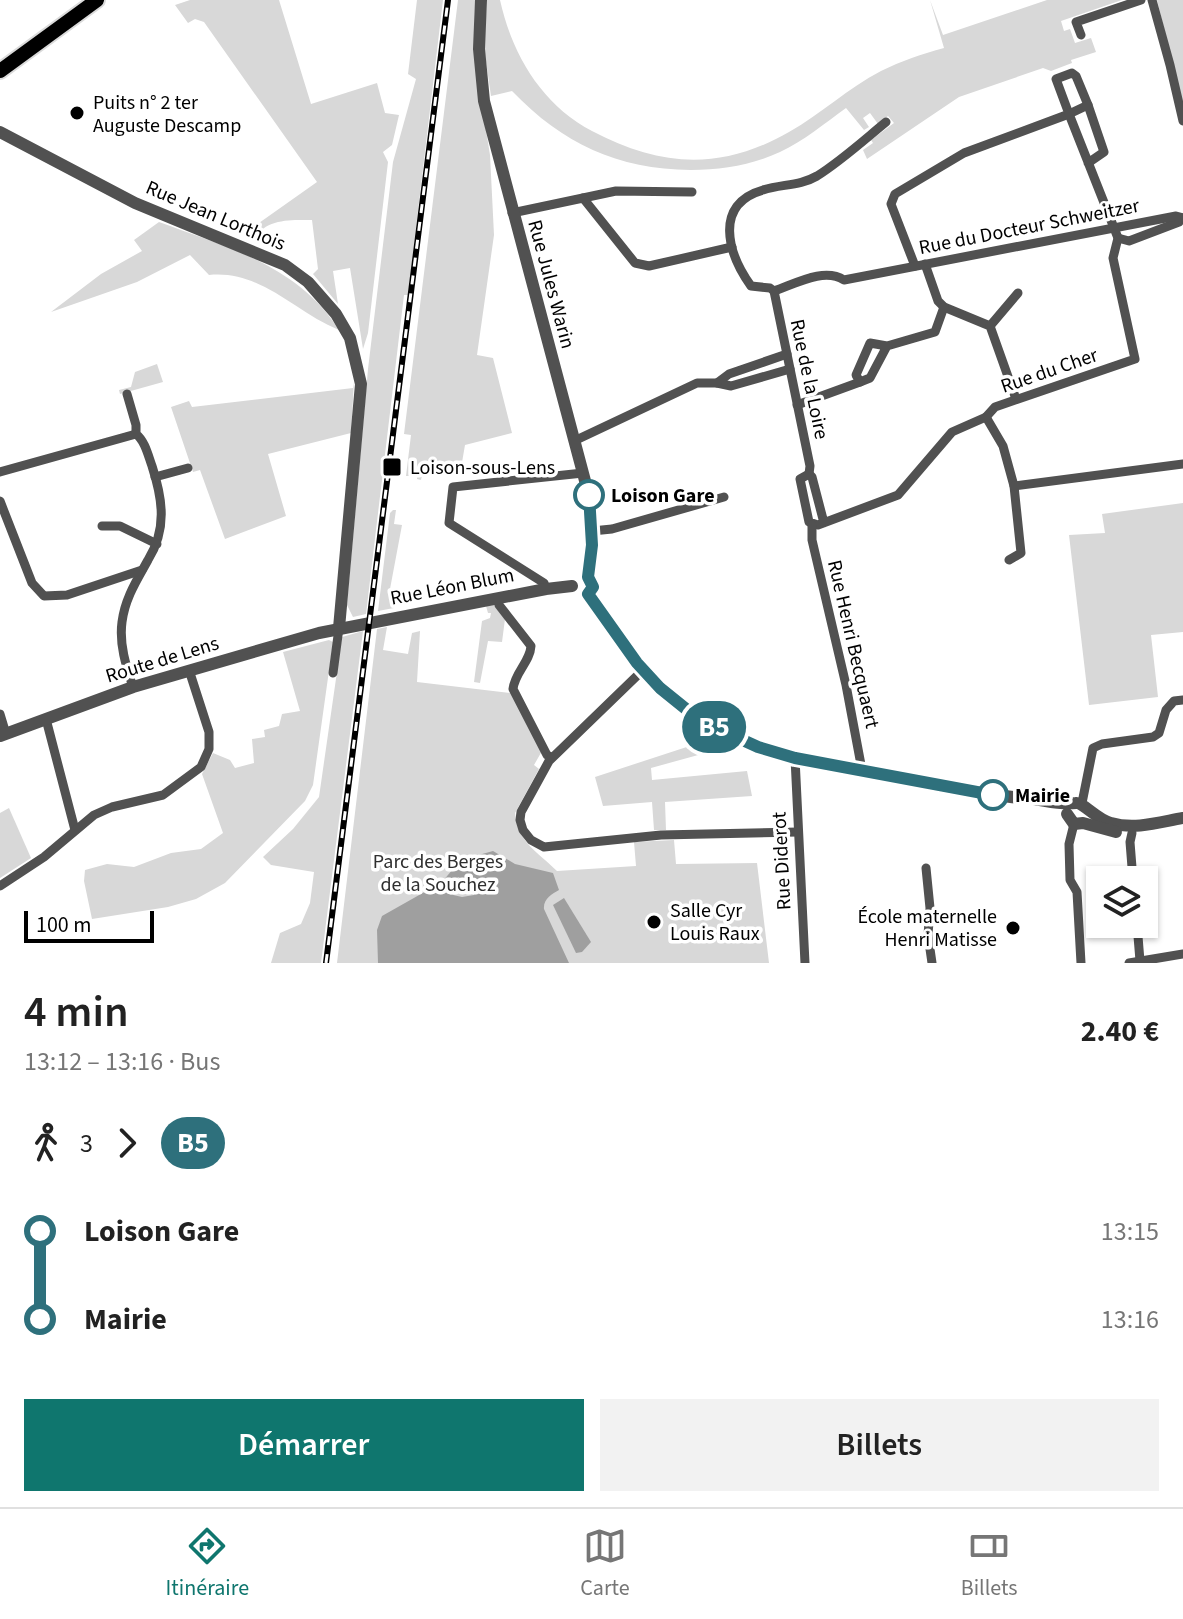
<!DOCTYPE html>
<html lang="fr">
<meta charset="utf-8">
<style>
body{margin:0;font-family:"Source Sans 3",sans-serif;background:#f2f2f2;color:#222;height:100vh;display:flex;flex-direction:column;font-size:30px;white-space:nowrap}
*{box-sizing:border-box;margin:0}
p{font-size:26px;color:#767676}
.icon{flex:none;width:44px;height:44px;fill:none;stroke:currentColor;stroke-width:2;stroke-linecap:round;stroke-linejoin:round}
.map{position:relative;height:963px;overflow:hidden}
.sheet{display:flex;flex-direction:column;background:#fff;flex:1}
.sheet>*{flex:none}
.badge{padding:0 16px;border-radius:26px;font-size:28px;line-height:52px}
.buttons{position:absolute;left:1086px;top:866px;display:grid;gap:16px}
.buttons a{display:grid;place-items:center;width:72px;height:72px;border-radius:0px;background:#fff;box-shadow:0 2px 6px #0004;font-size:40px}
.scale{position:absolute;left:24px;bottom:20px;width:130px;box-sizing:border-box;padding-left:8px;border:4px solid #000;border-top:0;font-size:22px;line-height:28px;white-space:nowrap;color:#000;-webkit-text-stroke:6px #fff;paint-order:stroke}
.map>.badge{position:absolute;translate:-50% -50%;box-shadow:0 0 0 4px #fff}
.legs{display:flex;align-items:center;gap:12px;height:88px;padding:0 24px;font-size:26px}
.legs p{margin-inline-start:auto}
.summary{display:flex;align-items:center;justify-content:space-between;height:136px;padding:0 24px}
h1{font-size:44px;font-weight:600;line-height:60px}
.button{display:flex;gap:16px;margin-top:auto;padding:16px 24px}
.button a{flex:1;height:92px;border-radius:0px;background:#0f766e;color:#fff;font-size:32px;font-weight:600;line-height:92px;text-align:center}
.button a+a{background:#f2f2f2;color:#222}
ul{padding:0 24px;list-style:none}
li{display:flex;align-items:center;gap:28px;height:88px;font-size:30px}
li i{display:grid;place-items:center;width:12px;height:100%;margin:0 10px;background:currentColor}
li i::after{content:'';width:20px;height:20px;margin:-10px;border:6px solid;border-radius:50%;background:#fff}
li p{margin-inline-start:auto}
li:first-child i{background:linear-gradient(#0000 50%,currentColor 0)}
li:last-child i{background:linear-gradient(currentColor 50%,#0000 0)}
.dock{display:flex;justify-content:space-around;align-items:center;height:112px;border-top:2px solid #e0e0e0;background:#fff;font-size:22px;color:#767676}
.dock a{display:grid;justify-items:center;gap:4px}
.dock .on{color:#0f766e}
.map>svg:first-child{display:block}
</style>
<div class="map">
<svg width="1183" height="963" viewBox="0 0 1183 963">
<rect width="100%" height="100%" fill="#fff"/>
<g fill="#d8d8d8">
<path d="M 190,0 L 279,0 L 311,104 L 377,83 L 385,113 L 399,115 L 392,145 L 383,152 L 388,162 L 368,333 L 363,349 L 350,268 L 333,271 L 338,304 L 313,274 L 318,269 L 312,220 C 292,220 265,218 255,239 L 242,235 L 317,182 L 204,22 L 195,19 L 188,23 L 175,5 Z"/>
<polygon points="417,0 443,0 408,295 404,295 366,614 353,617 347,605 368,369 393,162 416,79 408,74"/>
<polygon points="458,0 475,0 474,55 490,155 494,235 477,355 493,358 512,433 465,445 460,474 423,470 421,480 417,479 418,469 414,469 413,476 406,476 411,435 404,434"/>
<path d="M 487,0 L 500,0 C 512,54 541,104 592,131 C 660,167 721,171 789,132 C 821,114 848,88 881,71 C 901,61 922,54 944,48 L 930,0 L 943,35 L 1047,0 L 1122,0 L 1061,21 L 1064,31 L 1070,29 L 1075,43 L 1091,38 L 1096,52 L 1071,60 L 1072,63 L 1051,71 L 1043,68 L 959,97 L 867,159 L 863,150 L 873,143 L 871,140 L 894,123 L 888,116 L 878,124 L 870,113 L 863,118 L 869,127 L 864,130 L 846,108 C 825,123 804,141 780,152 C 752,165 722,170 691,170 C 617,169 563,144 512,91 L 491,96 L 484,48 Z"/>
<polygon points="1157,0 1183,0 1183,105"/>
<path d="M 159,222 C 227,247 299,266 339,330 C 294,312 262,270 209,275 L 190,255 L 137,282 L 51,312 L 101,274 L 142,251 L 134,240 Z"/>
<polygon points="157,364 163,382 120,394 119,390 131,387 135,372"/>
<polygon points="354,382 351,433 268,454 286,516 225,539 200,470 193,472 171,407 189,401 192,407 353,388"/>
<polygon points="1183,503 1183,632 1151,635 1158,697 1089,705 1069,535 1105,533 1102,514"/>
<polygon points="393,510 396,510 394,524 402,525 390,589 394,608 378,611 390,513"/>
<polygon points="493,604 505,619 502,642 488,641 480,683 474,682 482,621 490,618 491,613 488,613 486,606"/>
<path d="M 387,627 L 383,650 L 408,654 L 412,633 L 420,631 L 417,682 L 511,693 L 542,751 L 534,765 L 539,769 L 515,813 C 518,843 537,851 557,871 L 636,866 L 634,842 L 674,840 L 676,864 L 757,863 L 769,963 L 337,963 L 377,629 Z"/>
<polygon points="363,631 321,963 271,963 280,933 301,924 310,903 314,872 271,865 263,857 293,829 319,797 342,637"/>
<polygon points="329,640 333,642 313,785 305,801 225,883 196,899 168,907 92,919 84,881 85,870 107,864 134,867 171,853 201,849 223,833 202,774 213,753 230,760 235,768 254,763 252,739 265,737 264,730 279,726 282,714 300,711 283,652"/>
<polygon points="705,741 709,752 651,768 652,780 747,771 752,796 665,802 666,830 654,830 652,802 603,806 595,777"/>
<polygon points="9,808 31,858 0,878 0,813"/>
</g>
<g fill="#9f9f9f" fill-rule="evenodd">
<path d="M 493,851 L 515,864 L 553,873 L 559,890 C 552,894 543,899 544,909 L 569,963 L 378,963 L 377,930 L 382,916 L 428,890 L 437,888 L 453,869 L 475,856 ZM 458,877 L 476,884 L 474,895 L 462,897 L 449,894 L 449,886 Z"/>
<polygon points="564,898 591,942 582,952 576,953 553,905"/>
</g>
<g fill="none" stroke-linecap="round" stroke-linejoin="round">
<g stroke="#dbdbdb" stroke-width="18">
<polyline id="primary" points="0,71 97,0"/>
</g>
<g stroke="#515151" stroke-width="9">
<polyline points="1152,0 1170,65 1183,121"/>
<polyline points="1081,35 1076,22 1141,0"/>
<polyline points="583,198 616,191 692,192"/>
<polyline points="512,213 583,198 635,263 649,266 732,247"/>
<polyline points="1118,238 1129,241 1179,222 1182,218"/>
<polyline points="925,264 938,301 944,307 990,326 1016,399"/>
<polyline points="915,266 891,204 895,194 964,153 1069,114 1056,79 1072,73 1076,76 1088,105"/>
<path d="M 774,291 C 795,284 824,267 844,280 L 1176,216 L 1183,218"/>
<path d="M 774,291 L 770,288 L 751,286 C 728,254 713,204 763,190 C 781,184 800,186 817,176 C 841,161 864,140 886,122"/>
<polyline points="774,291 810,466 809,474"/>
<polyline points="990,326 1018,293"/>
<polyline points="887,346 870,343 856,375 860,382 870,378 887,346 935,332 944,307"/>
<polyline points="787,354 729,374 717,383 731,386 790,369"/>
<path d="M 127,394 L 136,425 L 136,434 C 145,441 148,455 152,466 C 163,500 167,529 148,560 C 137,580 125,598 122,622 C 119,644 126,666 133,687"/>
<polyline points="797,405 860,382"/>
<polyline points="986,417 1003,446 1014,486 1021,553 1009,560"/>
<polyline points="574,441 697,383 717,383"/>
<polyline points="0,472 136,434"/>
<polyline points="155,477 188,468"/>
<polyline points="1014,486 1183,464"/>
<polyline points="0,501 32,583 44,596 67,595 142,570"/>
<polyline points="824,523 812,477 809,474 800,479 809,522 818,525 898,495 952,432 986,417 995,407 1135,359 1113,258 1118,238 1069,114 1088,105 1104,152 1088,163"/>
<polyline points="812,525 812,540 846,685 862,770"/>
<polyline points="102,526 120,526 157,544"/>
<polyline points="592,531 612,529 724,497"/>
<polyline points="546,589 544,583 449,523 453,487 583,473"/>
<path d="M 497,598 L 499,605 L 531,646 C 530,662 515,672 513,689 L 547,755 L 551,757"/>
<polyline points="643,670 549,761 521,812 520,820 523,830 531,840 544,847 661,835 798,832"/>
<polyline points="333,673 339,628"/>
<polyline points="0,714 6,734"/>
<polyline points="46,719 75,830"/>
<polyline points="795,758 805,963"/>
<polyline points="1082,803 1093,748 1102,744 1153,737 1159,733 1166,710 1174,701 1183,700"/>
<polyline points="1074,824 1069,844 1070,880 1077,892 1081,963"/>
<polyline points="1132,833 1130,842 1133,880"/>
<polyline points="926,868 930,908 928,935 932,963"/>
<polyline points="0,886 44,857 94,815 112,807 163,795 201,767 209,749 209,732 189,670"/>
<polyline points="1137,924 1140,961"/>
<polyline points="1129,963 1183,954"/>
</g>
<g stroke="#515151" stroke-width="12">
<polyline points="481,0 479,49 484,101 588,492 592,545 588,577"/>
<polyline points="0,132 135,203 285,265 308,282 336,314 350,338 361,384 339,628"/>
<path d="M 588,594 C 680,747 765,752 927,782 C 959,788 991,796 1023,798 C 1043,799 1055,805 1076,803 C 1083,802 1097,820 1111,823 C 1135,830 1160,822 1183,818"/>
<polyline points="0,736 133,687 319,633 546,589 572,586"/>
<polyline points="1067,814 1074,824 1083,823 1116,832"/>
</g>
<use href="#primary" stroke="#000" stroke-width="14"/>
<g stroke="#000" stroke-width="6">
<polyline id="rail" points="326,963 448,0"/>
</g>
<use href="#rail" stroke="#fff" stroke-width="3" stroke-dasharray="9" stroke-linecap="butt"/>
</g>
<g fill="none" stroke-linecap="round" stroke-linejoin="round">
<g stroke="#fff" stroke-width="18">
<polyline id="line-1" points="589,495 592,545 588,577 593,587 588,594 637,663 660,688 686,709 723,731 758,747 795,758 993,795"/>
</g>
<use href="#line-1" stroke="#2e707c" stroke-width="12"/>
</g>
<g fill="#000" stroke="#fff" stroke-width="3">
<circle cx="77" cy="113" r="8"/>
<rect x="382" y="457" width="20" height="20" rx="4"/>
<circle cx="654" cy="922" r="8"/>
<circle cx="1013" cy="928" r="8"/>
</g>
<g fill="#fff" stroke="#2e707c" stroke-width="4">
<circle cx="589" cy="495" r="14"/>
<circle cx="993" cy="795" r="14"/>
</g>
<g text-anchor="middle" stroke-width="7" stroke-linejoin="round" paint-order="stroke">
<g font-size="20" fill="#000" stroke="#fff" text-anchor="start">
<text x="93" y="109">Puits n° 2 ter<tspan x="93" dy="23">Auguste Descamp</tspan></text>
<text x="410" y="474">Loison-sous-Lens</text>
<text x="670" y="917">Salle Cyr<tspan x="670" dy="23">Louis Raux</tspan></text>
<text x="997" y="923" text-anchor="end">École maternelle<tspan x="997" dy="23">Henri Matisse</tspan></text>
</g>
<g font-size="20" fill="#000" stroke="#fff">
<text transform="translate(216 215) rotate(23)" y="7">Rue Jean Lorthois</text>
<text transform="translate(1029 226) rotate(-11)" y="7">Rue du Docteur Schweitzer</text>
<text transform="translate(552 284) rotate(75)" y="7">Rue Jules Warin</text>
<text transform="translate(1049 370) rotate(-19)" y="7">Rue du Cher</text>
<text transform="translate(810 379) rotate(78)" y="7">Rue de la Loire</text>
<text transform="translate(452 586) rotate(-11)" y="7">Rue Léon Blum</text>
<text transform="translate(854 644) rotate(77)" y="7">Rue Henri Becquaert</text>
<text transform="translate(162 659) rotate(-17)" y="7">Route de Lens</text>
<text transform="translate(781 861) rotate(-93)" y="7">Rue Diderot</text>
</g>
<g font-size="20" font-weight="bold" fill="#000" stroke="#fff" text-anchor="start">
<text x="611" y="502">Loison Gare</text>
<text x="1015" y="802">Mairie</text>
</g>
<g font-size="20" fill="#2f2f2f" stroke="#fff">
<text x="438" y="868">Parc des Berges<tspan x="438" dy="23">de la Souchez</tspan></text>
</g>
</g>
</svg>
<div class="buttons">
<a><svg class="icon" aria-label="layers" viewBox="0 0 24 24"><path d="M12 4l9 5-9 5-9-5zM3 14l9 5 9-5"/></svg></a>
</div>
<div class="scale">100 m</div>
<b class="badge" style="left:714px;top:727px;background:#2e707c;color:#fff">B5</b>
</div>
<section class="sheet">
<div class="summary"><div><h1>4 min</h1><p>13:12 – 13:16 · Bus</p></div><b>2.40 €</b></div>
<div class="legs"><svg class="icon" aria-label="walk" viewBox="0 0 24 24"><circle cx="13" cy="4" r="2"/><path d="M13 8l-2 6 4 7M11 14l-3 7M7 12l3-4h3l4 4"/></svg>3<svg class="icon" aria-label="forward" viewBox="0 0 24 24"><path d="M9 5l7 7-7 7"/></svg><b class="badge" style="background:#2e707c;color:#fff">B5</b></div>
<ul>
<li><i style="color:#2e707c"></i><b>Loison Gare</b><p>13:15</p></li>
<li><i style="color:#2e707c"></i><b>Mairie</b><p>13:16</p></li>
</ul>
<div class="button"><a>Démarrer</a><a>Billets</a></div>
</section>
<nav class="dock">
<a class="on"><svg class="icon" aria-label="directions" viewBox="0 0 24 24"><path d="M12 3l9 9-9 9-9-9zM9 14v-3h6M13 9l2 2-2 2"/></svg>Itinéraire</a>
<a><svg class="icon" aria-label="map" viewBox="0 0 24 24"><path d="M3 6l6-2 6 2 6-2v14l-6 2-6-2-6 2zM9 4v14M15 6v14"/></svg>Carte</a>
<a><svg class="icon" aria-label="tickets" viewBox="0 0 24 24"><path d="M3 7h18v10H3zM15 7v10"/></svg>Billets</a>
</nav>
